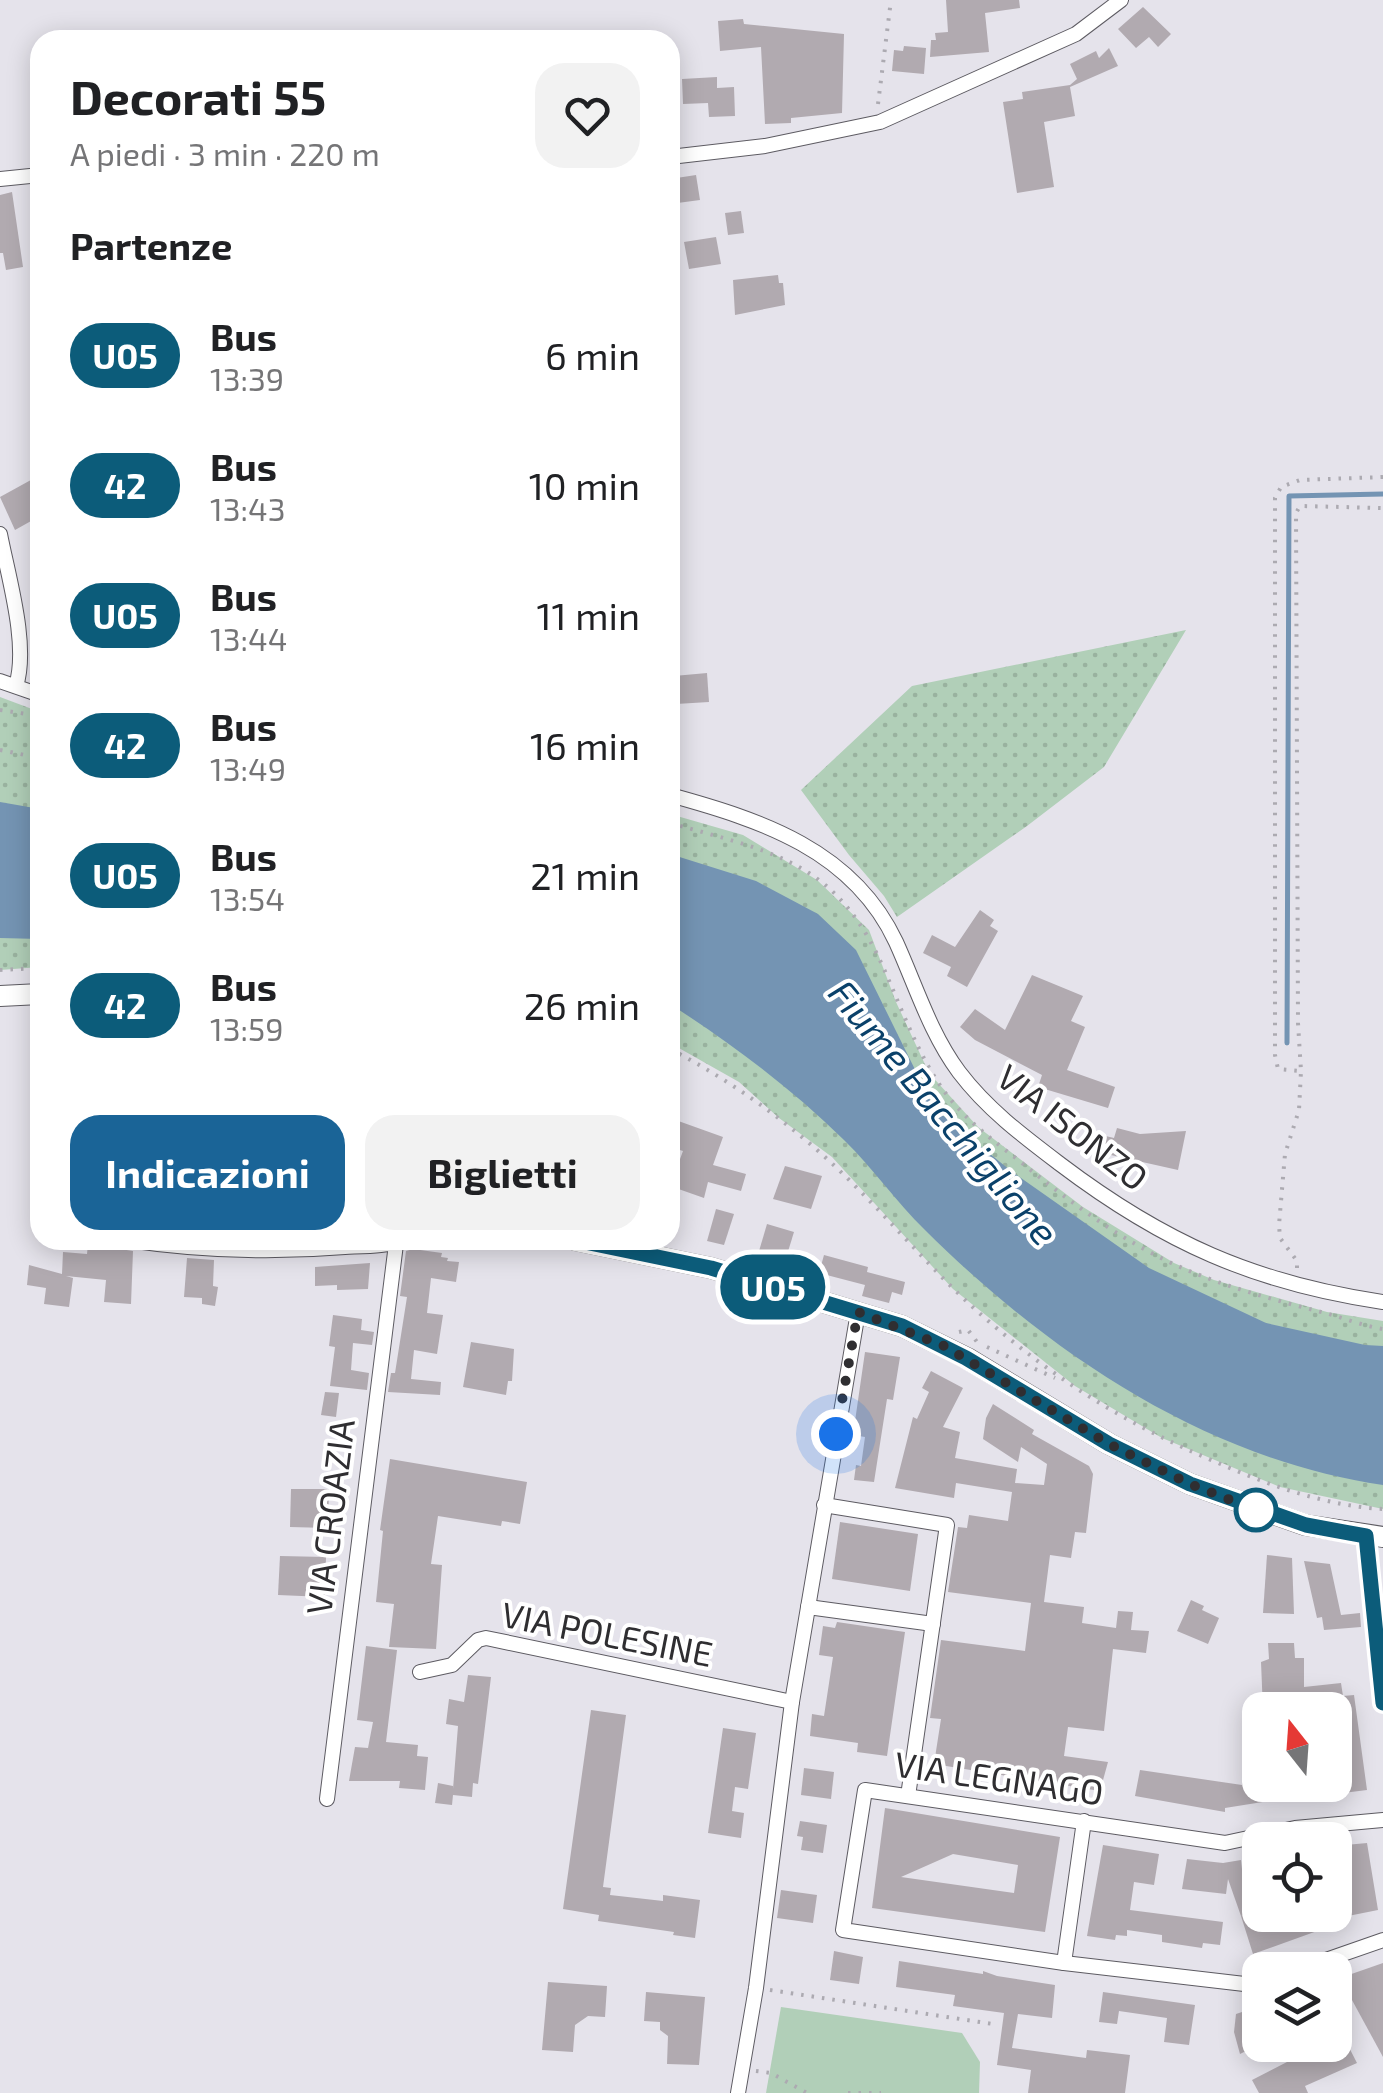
<!DOCTYPE html>
<html lang="it">
<meta charset="utf-8">
<style>
body{margin:0;font-family:"Exo 2",sans-serif;background:#f2f2f2;color:#202124;height:100vh;display:flex;flex-direction:column;font-size:38px;white-space:nowrap}
*{box-sizing:border-box;margin:0}
p{font-size:32px;color:#757577}
.icon{flex:none;width:55px;height:55px;fill:none;stroke:currentColor;stroke-width:2;stroke-linecap:round;stroke-linejoin:round}
.map{position:relative;flex:1;overflow:hidden}
.sheet{position:absolute;left:30px;top:30px;width:650px;height:1220px;display:flex;flex-direction:column;background:#fff;border-radius:30px;box-shadow:0 5px 25px #0003}
.sheet>*{flex:none}
.badge{padding:0 20px;border-radius:32px;font-size:35px;line-height:65px}
.needle{width:65px;rotate:343deg}
.tools{position:absolute;left:1242px;top:1692px;display:grid;gap:20px}
.tools a{display:grid;place-items:center;width:110px;height:110px;border-radius:20px;background:#fff;box-shadow:0 5px 25px #0003;font-size:50px}
.you{position:absolute;width:50px;height:50px;margin:-25px;border:8px solid #fff;border-radius:50%;background:#1a73e8;box-shadow:0 0 0 15px #1a73e833}
.map>.badge{position:absolute;translate:-50% -50%;box-shadow:0 0 0 5px #fff}
h2{padding:0 40px;font-size:38px;line-height:90px}
.round{display:grid;place-items:center;flex:none;width:105px;height:105px;border-radius:30px;background:#f2f2f2}
.overview{display:flex;align-items:center;justify-content:space-between;height:170px;padding:0 40px}
h1{font-size:48px;font-weight:700;line-height:75px}
.button{display:flex;gap:20px;margin-top:auto;padding:20px 40px}
.button a{flex:1;height:115px;border-radius:30px;background:#1a6497;color:#fff;font-size:40px;font-weight:700;line-height:115px;text-align:center}
.button a+a{background:#f2f2f2;color:#202124}
ul{padding:0;list-style:none}
li{display:flex;align-items:center;gap:30px;height:130px;padding:0 40px}
li div{flex:1}
li b{display:block;font-size:38px}
li em{font-style:normal}
li .badge{min-width:110px;font-weight:700;text-align:center}
.map>svg:first-child{display:block}
</style>
<div class="map">
<svg width="1383" height="2093" viewBox="0 0 1383 2093">
<defs>
<pattern id="grass-dots" width="8" height="8" patternUnits="userSpaceOnUse" patternTransform="scale(2.5)"><rect width="8" height="8" fill="#b1cfb8"/><path d="M2 2h.1M6 6h.1" fill="none" stroke="#99b29f" stroke-width="1.8" stroke-linecap="round"/></pattern>
</defs>
<rect width="100%" height="100%" fill="#e5e3eb"/>
<g fill="url(#grass-dots)">
<polygon points="1186,630 1104,767 1027,826 897,917 884,896 849,855 801,790 912,686"/>
<polygon points="0,697 40,712 40,967 0,970"/>
<polygon points="670,814 743,835 817,880 869,930 896,1002 929,1073 978,1127 1083,1207 1174,1263 1214,1280 1327,1312 1383,1321 1383,1509 1280,1487 1162,1438 1075,1386 953,1289 832,1157 779,1118 739,1082 670,1043"/>
</g>
<polygon fill="#b1cfb8" points="781,2007 962,2033 980,2062 979,2093 766,2093"/>
<g fill="#7494b3">
<polygon points="0,802 40,809 40,939 0,938"/>
<path d="M 670,854 L 756,881 L 818,914 L 856,950 L 934,1108 L 1011,1171 L 1149,1268 L 1266,1323 L 1365,1345 L 1383,1346 L 1383,1485 C 1206,1459 1050,1354 925,1230 C 896,1202 873,1168 844,1140 C 791,1088 732,1044 670,1004 Z"/>
</g>
<g fill="none" stroke-linecap="round" stroke-linejoin="round">
<polyline stroke="#7494b3" stroke-width="5" points="1287,1043 1289,496 1383,494"/>
</g>
<g fill="#b1aab0" fill-rule="evenodd">
<polygon points="946,0 1019,0 1020,8 985,13 989,52 930,57 931,40 936,40 935,33 948,32"/>
<polygon points="1143,7 1171,34 1158,47 1149,37 1136,48 1118,29"/>
<polygon points="743,19 744,24 844,34 842,113 791,118 791,123 765,124 761,47 720,51 718,21"/>
<polygon points="904,46 926,48 924,74 892,71 894,50 903,51"/>
<polygon points="1109,48 1118,66 1070,87 1075,116 1044,122 1054,187 1017,193 1003,102 1023,99 1022,92 1070,85 1077,79 1070,64 1096,51 1099,58"/>
<polygon points="717,77 717,88 734,87 735,116 709,117 708,103 683,104 682,79"/>
<polygon points="696,175 700,200 670,204 670,179"/>
<polygon points="12,192 23,267 6,270 3,253 0,253 0,195"/>
<polygon points="741,211 744,233 728,235 725,213"/>
<polygon points="716,237 721,264 689,269 684,242"/>
<polygon points="778,275 779,283 783,283 785,305 735,315 733,280"/>
<polygon points="40,475 40,516 15,530 0,497"/>
<polygon points="707,673 709,702 676,704 674,676"/>
<polygon points="980,910 994,920 990,926 998,931 967,987 947,976 951,967 923,953 932,935 955,947"/>
<polygon points="1032,975 1083,996 1071,1021 1085,1027 1067,1070 1115,1087 1108,1108 1038,1087 1042,1075 975,1040 960,1027 975,1009 1005,1030"/>
<polygon points="670,1118 723,1137 713,1165 746,1174 741,1191 708,1182 704,1198 670,1186 683,1151 670,1147"/>
<polygon points="1117,1128 1140,1134 1186,1131 1178,1170 1093,1151 1086,1142 1089,1132 1114,1138"/>
<polygon points="785,1166 822,1176 811,1209 773,1199"/>
<polygon points="716,1209 734,1214 724,1245 707,1241"/>
<polygon points="767,1224 794,1232 786,1258 759,1251"/>
<polygon points="88,1244 133,1251 131,1304 104,1302 106,1280 66,1276 73,1278 69,1307 44,1304 46,1288 27,1285 29,1265 62,1274 63,1252 87,1254"/>
<polygon points="413,1249 442,1253 441,1257 448,1258 447,1261 459,1262 456,1282 431,1278 427,1313 443,1315 437,1354 414,1350 411,1379 441,1382 440,1395 388,1392 391,1373 395,1373 407,1297 400,1296 406,1251"/>
<polygon points="824,1255 868,1267 867,1272 905,1282 902,1295 892,1292 889,1303 862,1296 865,1285 819,1273"/>
<polygon points="187,1258 214,1260 213,1286 218,1287 215,1306 202,1304 202,1298 184,1297"/>
<polygon points="370,1263 368,1289 337,1290 337,1285 315,1286 315,1267"/>
<polygon points="333,1315 362,1319 361,1330 374,1332 372,1345 353,1343 351,1370 369,1373 367,1390 330,1386 335,1347 329,1346"/>
<polygon points="471,1342 514,1349 512,1381 508,1381 506,1395 463,1387"/>
<polygon points="865,1352 900,1357 893,1400 887,1399 874,1482 854,1480 856,1465 861,1466 865,1437 853,1435"/>
<polygon points="931,1371 963,1388 943,1427 960,1432 955,1458 1017,1469 1015,1483 1044,1485 1047,1464 1021,1447 1018,1462 983,1439 986,1418 993,1404 1034,1430 1032,1434 1089,1466 1093,1474 1086,1533 1075,1532 1071,1558 1050,1555 1044,1602 1084,1607 1082,1623 1116,1628 1118,1611 1133,1612 1131,1630 1149,1631 1146,1653 1113,1649 1104,1731 1068,1727 1064,1756 1108,1762 1100,1791 934,1764 941,1719 930,1718 941,1640 1025,1651 1031,1603 948,1592 958,1527 967,1528 969,1515 1008,1521 1012,1492 956,1483 954,1498 895,1488 913,1417 917,1419 929,1392 922,1388"/>
<polygon points="325,1392 339,1393 336,1417 321,1415"/>
<polygon points="390,1459 527,1482 520,1524 502,1521 501,1526 438,1516 431,1564 442,1565 436,1649 389,1647 394,1604 376,1602 383,1531 380,1530"/>
<polygon points="291,1489 329,1489 328,1528 290,1527"/>
<polygon points="840,1522 918,1534 910,1591 832,1579"/>
<polygon points="1267,1555 1292,1558 1294,1614 1263,1613"/>
<polygon points="280,1556 326,1557 325,1597 278,1595"/>
<polygon points="1304,1561 1330,1564 1341,1615 1360,1613 1361,1627 1324,1630 1322,1617 1317,1618"/>
<polygon points="1191,1600 1204,1606 1202,1610 1219,1618 1208,1644 1177,1631"/>
<polygon points="837,1622 905,1632 887,1756 857,1752 858,1743 810,1736 812,1714 824,1716 833,1657 819,1655 823,1626 835,1628"/>
<polygon points="1268,1643 1294,1643 1295,1658 1304,1658 1304,1687 1341,1683 1343,1696 1354,1695 1367,1790 1335,1794 1335,1766 1346,1765 1342,1731 1335,1732 1335,1710 1263,1710 1261,1662 1269,1659"/>
<polygon points="366,1646 397,1650 386,1742 418,1745 417,1756 428,1757 425,1790 399,1788 400,1781 349,1781 355,1747 368,1748 373,1722 357,1720"/>
<polygon points="468,1675 491,1677 478,1784 473,1783 472,1797 453,1795 452,1805 435,1803 438,1783 453,1786 453,1789 458,1726 446,1724 449,1699 464,1702"/>
<polygon points="591,1710 626,1715 603,1887 611,1888 610,1895 663,1901 663,1895 700,1900 695,1938 673,1935 674,1932 598,1921 599,1915 563,1909"/>
<polygon points="723,1728 756,1733 748,1789 735,1787 732,1811 744,1813 741,1838 708,1833"/>
<polygon points="1260,1763 1260,1785 1280,1785 1281,1799 1225,1808 1225,1812 1135,1796 1140,1770 1242,1785 1246,1764"/>
<polygon points="804,1768 834,1772 831,1799 801,1795"/>
<path d="M 885,1808 L 1060,1837 L 1045,1932 L 872,1908 ZM 953,1854 L 1018,1865 L 1014,1893 L 901,1877 Z"/>
<polygon points="800,1821 827,1825 823,1853 801,1850 803,1837 797,1836"/>
<polygon points="1367,1843 1378,1910 1348,1916 1339,1871 1335,1872 1335,1846"/>
<polygon points="1103,1845 1159,1854 1154,1885 1134,1882 1130,1910 1223,1922 1220,1945 1203,1943 1202,1948 1162,1942 1162,1935 1127,1930 1127,1936 1116,1935 1115,1940 1087,1936"/>
<polygon points="1187,1859 1223,1863 1241,1860 1247,1914 1260,1910 1260,1915 1327,1915 1331,1926 1253,1954 1241,1916 1246,1915 1241,1916 1228,1879 1226,1894 1182,1889"/>
<polygon points="781,1890 817,1895 813,1923 777,1918"/>
<polygon points="834,1951 863,1957 859,1984 830,1980"/>
<polygon points="899,1961 983,1974 983,1971 997,1976 1055,1985 1052,2018 1018,2014 1012,2048 1086,2058 1087,2050 1130,2055 1125,2093 1028,2093 1031,2070 997,2065 1004,2013 953,2006 955,1995 896,1987"/>
<polygon points="1383,1963 1383,2057 1340,1978"/>
<polygon points="548,1982 607,1986 605,2017 588,2016 575,2025 573,2052 542,2050"/>
<polygon points="646,1992 705,1997 699,2065 667,2064 668,2036 660,2030 660,2022 644,2021"/>
<polygon points="1103,1992 1195,2005 1189,2045 1164,2042 1167,2018 1119,2011 1117,2024 1099,2022"/>
<polygon points="1260,2006 1260,2044 1240,2054 1234,2032 1236,2014"/>
<polygon points="1335,2020 1357,2063 1305,2086 1308,2093 1259,2093 1252,2080 1320,2045 1335,2045"/>
</g>
<g fill="none" stroke-linecap="round" stroke-linejoin="round">
<g stroke="#5d5b62" stroke-width="16">
<g id="street">
<polyline points="670,157 765,146 880,122 1076,34 1121,0"/>
<polyline points="0,179 40,175"/>
<path d="M 0,534 C 8,576 29,645 16,686"/>
<polyline points="0,681 40,695"/>
<path d="M 670,795 C 761,820 853,850 896,942 C 916,986 930,1033 959,1072 C 987,1109 1023,1136 1060,1164 C 1163,1242 1254,1283 1383,1302"/>
<path d="M 128,1240 C 201,1251 272,1253 345,1247 C 366,1246 387,1246 407,1240"/>
<polyline points="824,1505 947,1525 908,1796"/>
<polyline points="1366,1536 1383,1703"/>
<polyline points="808,1607 933,1624"/>
<polyline points="420,1672 452,1665 478,1640 486,1638 792,1702"/>
<polyline points="327,1799 396,1244"/>
<polyline points="1064,1963 1084,1821"/>
<polyline points="1297,1970 1383,1940"/>
<polyline points="1260,1983 1253,1985 1064,1963 843,1930 865,1790 1225,1843 1295,1828 1383,1820"/>
<polyline points="738,2093 756,1988 792,1702 858,1312"/>
</g>
</g>
<g stroke="#5d5b62" stroke-width="22">
<g id="secondary">
<polyline points="0,996 40,994"/>
<polyline points="575,1240 711,1268 902,1326 967,1358 1109,1444 1190,1484 1305,1525 1383,1537"/>
</g>
</g>
<g stroke="#acaab1" stroke-width="4" stroke-dasharray="2.5 8" stroke-linecap="butt">
<polyline points="878,104 891,0"/>
<polyline points="1383,477 1300,480 1281,487 1275,498 1275,1055 1278,1069 1301,1071 1298,1023 1296,513 1300,506 1383,508"/>
<polyline points="0,710 40,716"/>
<polyline points="0,750 40,758"/>
<path d="M 670,823 C 779,854 839,862 887,976 C 904,1015 919,1056 944,1091 C 965,1120 994,1141 1022,1163 C 1065,1198 1110,1232 1159,1257 C 1210,1283 1270,1299 1325,1313 C 1344,1318 1363,1326 1383,1329"/>
<polyline points="0,970 40,968"/>
<path d="M 670,1049 C 738,1084 805,1134 858,1189 C 901,1232 940,1279 986,1319 C 1057,1381 1128,1425 1216,1462 C 1268,1485 1326,1506 1383,1509"/>
<polyline points="1297,1268 1297,1261 1280,1238 1279,1225 1285,1154 1299,1110 1301,1071"/>
<polyline points="959,1332 968,1330 977,1342"/>
<polyline points="987,1347 1055,1378"/>
<polyline points="770,1990 993,2024"/>
<polyline points="756,2071 771,2073 807,2093"/>
<polyline points="848,2093 881,2093"/>
</g>
<use href="#street" stroke="#fff" stroke-width="14"/>
<use href="#secondary" stroke="#fff" stroke-width="20"/>
</g>
<g fill="none" stroke-linecap="round" stroke-linejoin="round">
<g stroke="#fff" stroke-width="22">
<polyline id="line" points="575,1240 711,1268 902,1326 966,1358 1109,1444 1190,1484 1306,1525 1366,1536 1383,1703"/>
</g>
<use href="#line" stroke="#0c5c7a" stroke-width="15"/>
<polyline stroke="#2f2e31" stroke-width="10" stroke-dasharray="0 18" points="836,1434 858,1312 944,1346 1109,1444 1190,1484 1256,1510"/>
</g>
<circle fill="#fff" stroke="#0c5c7a" stroke-width="5" cx="1256" cy="1510" r="20"/>
<g text-anchor="middle" stroke-width="8" stroke-linejoin="round" paint-order="stroke">
<g font-size="35" fill="#2f2e31" stroke="#fff">
<text transform="translate(1072 1128) rotate(38)" y="12">VIA ISONZO</text>
<text transform="translate(331 1517) rotate(-83)" y="12">VIA CROAZIA</text>
<text transform="translate(607 1635) rotate(11)" y="12">VIA POLESINE</text>
<text transform="translate(999 1779) rotate(8)" y="12">VIA LEGNAGO</text>
</g>
<g font-size="38" font-style="italic" fill="#0a416a" stroke="#fff">
<text transform="translate(943 1113) rotate(50)" y="13">Fiume Bacchiglione</text>
</g>
</g>
</svg>
<div class="tools">
<a><svg class="needle" viewBox="-14 -14 28 28"><path d="M0-13l5 13h-10z" fill="#e53935"/><path d="M0 13l5-13h-10z" fill="#757577"/></svg></a>
<a><svg class="icon" aria-label="locate" viewBox="0 0 24 24"><circle cx="12" cy="12" r="6"/><path d="M12 2v4M12 18v4M2 12h4M18 12h4"/></svg></a>
<a><svg class="icon" aria-label="layers" viewBox="0 0 24 24"><path d="M12 4l9 5-9 5-9-5zM3 14l9 5 9-5"/></svg></a>
</div>
<div class="you" style="left:836px;top:1434px"></div>
<b class="badge" style="left:773px;top:1287px;background:#0c5c7a;color:#fff">U05</b>
<section class="sheet">
<div class="overview"><div><h1>Decorati 55</h1><p>A piedi · 3 min · 220 m</p></div><a class="round"><svg class="icon" aria-label="heart" viewBox="0 0 24 24"><path d="M12 20l-8-8c-3-5 5-10 8-4 3-6 11-1 8 4z"/></svg></a></div>
<h2>Partenze</h2>
<ul>
<li><span class="badge" style="background:#0c5c7a;color:#fff">U05</span><div><b>Bus</b><p>13:39</p></div><em>6 min</em></li>
<li><span class="badge" style="background:#0c5c7a;color:#fff">42</span><div><b>Bus</b><p>13:43</p></div><em>10 min</em></li>
<li><span class="badge" style="background:#0c5c7a;color:#fff">U05</span><div><b>Bus</b><p>13:44</p></div><em>11 min</em></li>
<li><span class="badge" style="background:#0c5c7a;color:#fff">42</span><div><b>Bus</b><p>13:49</p></div><em>16 min</em></li>
<li><span class="badge" style="background:#0c5c7a;color:#fff">U05</span><div><b>Bus</b><p>13:54</p></div><em>21 min</em></li>
<li><span class="badge" style="background:#0c5c7a;color:#fff">42</span><div><b>Bus</b><p>13:59</p></div><em>26 min</em></li>
</ul>
<div class="button"><a>Indicazioni</a><a>Biglietti</a></div>
</section>
</div>
